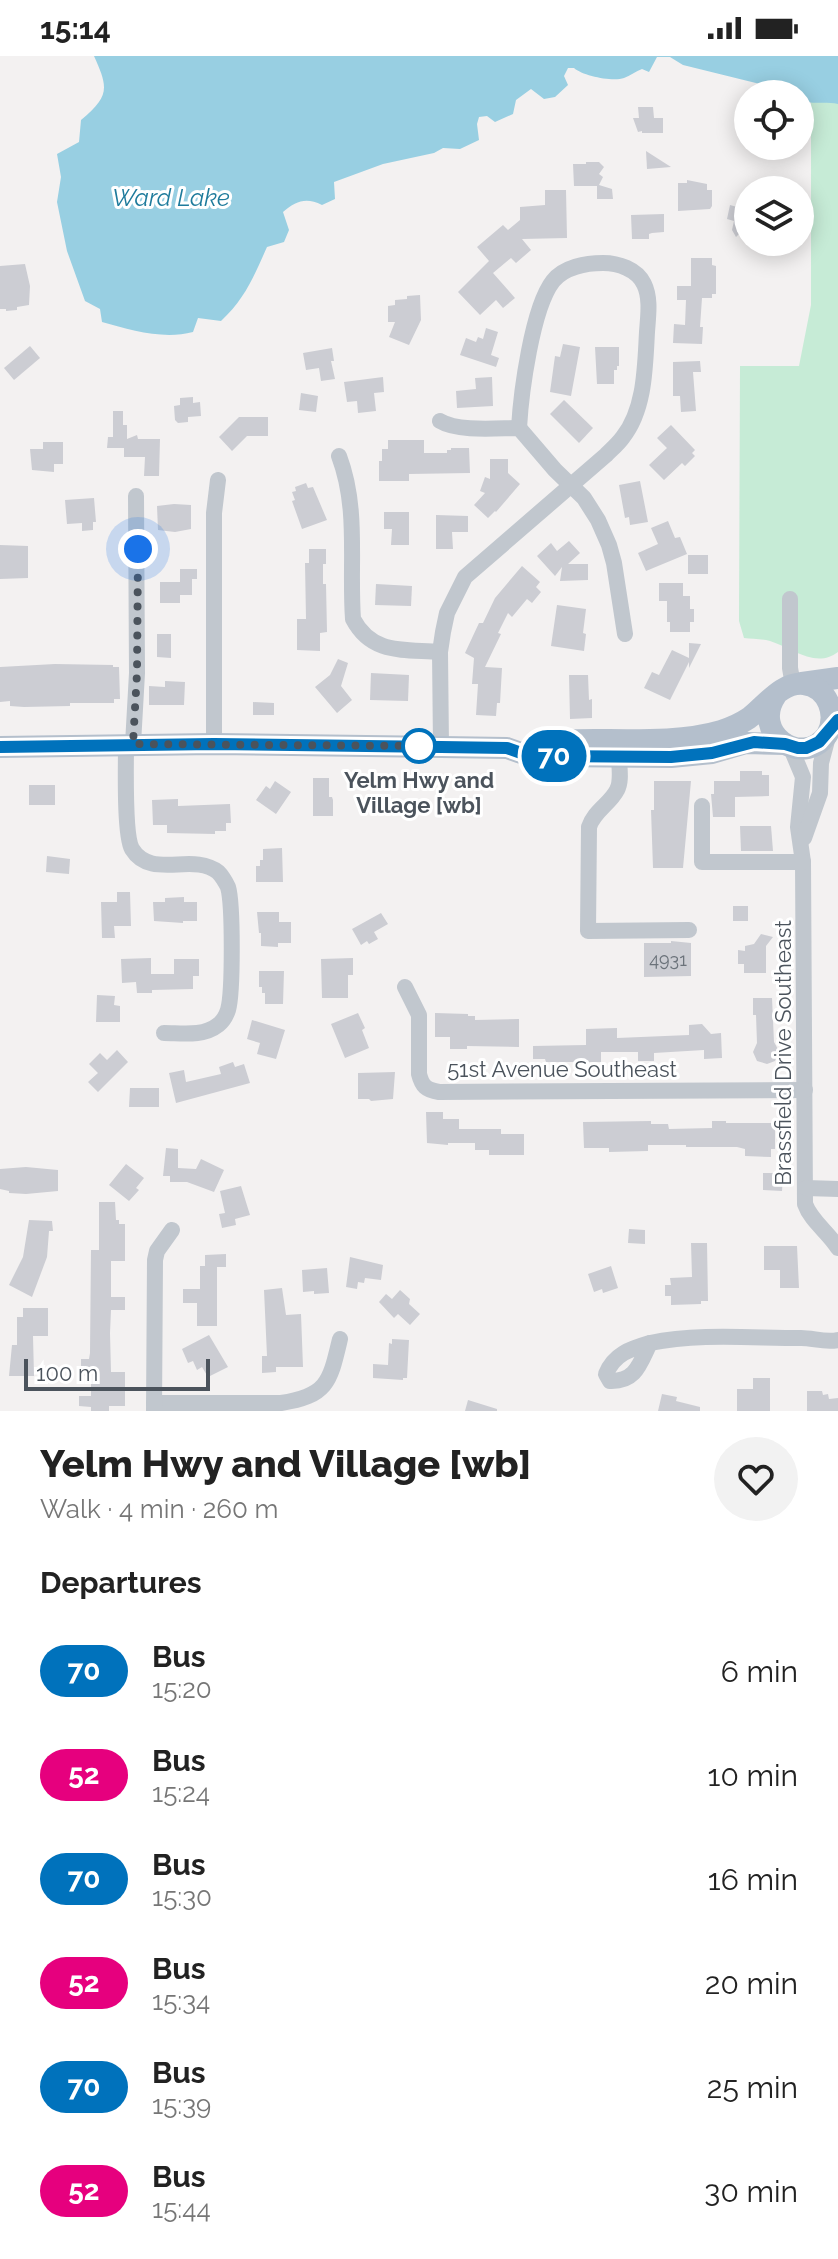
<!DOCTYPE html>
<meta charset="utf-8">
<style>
body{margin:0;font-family:Raleway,sans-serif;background:#f2f2f2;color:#222;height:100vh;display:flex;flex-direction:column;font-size:30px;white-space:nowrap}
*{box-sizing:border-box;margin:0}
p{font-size:26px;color:#767676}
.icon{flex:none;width:44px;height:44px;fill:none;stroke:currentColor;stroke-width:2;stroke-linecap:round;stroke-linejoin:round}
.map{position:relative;height:1355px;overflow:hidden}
.details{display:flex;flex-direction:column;background:#fff;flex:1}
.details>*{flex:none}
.badge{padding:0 16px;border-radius:26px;font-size:28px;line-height:52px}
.fabs{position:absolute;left:734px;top:24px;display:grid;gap:16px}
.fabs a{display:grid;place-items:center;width:80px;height:80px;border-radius:50%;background:#fff;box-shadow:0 4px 20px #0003;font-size:40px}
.scale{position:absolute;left:24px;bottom:20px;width:186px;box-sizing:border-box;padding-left:8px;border:4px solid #4b535c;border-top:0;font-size:22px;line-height:28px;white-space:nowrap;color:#4b535c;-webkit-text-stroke:6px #fff;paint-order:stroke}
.you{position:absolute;width:40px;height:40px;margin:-20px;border:6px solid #fff;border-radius:50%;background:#1a73e8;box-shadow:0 0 0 12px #1a73e833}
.map>.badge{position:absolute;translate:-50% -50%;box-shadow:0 0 0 4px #fff}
h2{padding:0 40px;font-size:30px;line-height:72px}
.round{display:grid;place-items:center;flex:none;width:84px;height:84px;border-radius:42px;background:#f2f2f2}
.head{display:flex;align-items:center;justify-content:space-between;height:136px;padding:0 40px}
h1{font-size:38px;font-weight:800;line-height:60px}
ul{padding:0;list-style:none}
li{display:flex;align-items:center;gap:24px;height:104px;padding:0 40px}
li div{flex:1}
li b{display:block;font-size:30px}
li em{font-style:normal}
li .badge{min-width:88px;font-weight:700;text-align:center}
.status{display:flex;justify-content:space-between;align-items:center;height:56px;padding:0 40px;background:#fff;direction:ltr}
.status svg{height:22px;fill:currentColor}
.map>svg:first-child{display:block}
</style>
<div class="status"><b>15:14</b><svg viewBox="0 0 49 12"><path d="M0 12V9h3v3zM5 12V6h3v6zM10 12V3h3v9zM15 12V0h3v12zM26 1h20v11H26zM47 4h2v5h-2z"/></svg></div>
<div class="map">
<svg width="838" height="1355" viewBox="0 0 838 1355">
<rect width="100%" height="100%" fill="#f3f1f1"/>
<path fill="#c6ebd6" d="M 811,33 L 838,43 L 838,596 C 816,613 792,592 770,585 C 762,583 752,583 744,582 L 739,565 L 740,310 L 799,310 L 811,249 Z"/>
<path fill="#98cfe2" d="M 94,0 L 838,0 L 838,48 C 826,45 809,49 800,44 L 800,38 L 789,38 L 780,33 L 683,9 L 670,1 L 657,1 L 649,16 L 642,13 C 636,15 630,20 624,22 C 613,26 583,20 574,12 L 568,12 L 564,20 L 568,29 L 555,41 L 544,43 L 531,33 L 516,44 L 513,58 L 495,66 L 487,60 L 479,61 L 477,68 L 479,84 L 460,93 L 443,92 L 434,97 L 383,108 L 334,126 L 335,143 L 322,149 C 306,141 296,145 283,156 L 289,174 L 284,186 L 267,191 C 254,220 245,243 221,265 L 198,262 L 193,276 C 163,284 131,274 102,266 L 100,253 L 85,245 L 67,195 L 57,146 L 61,121 L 57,98 L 79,86 L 81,64 C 109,40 109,33 94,0 Z"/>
<g fill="#cccdd3">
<polygon points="638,51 653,51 654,62 663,62 663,77 642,77 642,75 638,76 633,62 639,62"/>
<polygon points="646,95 671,111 647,113"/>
<polygon points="586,106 599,106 604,111 599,118 603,121 599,129 612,133 613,143 597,143 597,130 574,130 573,108 586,108"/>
<polygon points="687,124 707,128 707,134 712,134 712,150 710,153 678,155 678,127 687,127"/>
<polygon points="545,134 566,134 567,182 522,183 531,194 516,207 511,202 493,217 515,242 503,252 496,244 480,259 458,236 489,205 477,191 503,169 508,174 520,164 520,151 545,149"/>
<polygon points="739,144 748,146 748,181 739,178 736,181 732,174 734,165 727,163 730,149 737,151"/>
<polygon points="664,158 664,176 652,177 649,178 649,183 632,183 631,159"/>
<polygon points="691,202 712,202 712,209 716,210 716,238 712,238 712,242 702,242 700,271 703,271 702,288 673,287 674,268 685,269 686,244 677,244 677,230 691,230"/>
<polygon points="25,208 30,230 29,249 17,251 17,254 6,255 6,253 0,253 0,210"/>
<polygon points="420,239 421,264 409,289 389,281 395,266 388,266 388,250 395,249 395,244 407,243 407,240"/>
<polygon points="486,272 498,276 491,299 499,302 496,311 460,299 466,282 476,286 478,281 483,283"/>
<polygon points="563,288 580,291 571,340 550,336 555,300 560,301"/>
<polygon points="30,290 40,302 14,324 4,312"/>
<polygon points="595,291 619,291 619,310 617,310 617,314 614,314 614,328 597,328"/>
<polygon points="332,292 334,305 331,305 335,323 321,325 319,312 306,314 303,297"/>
<polygon points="700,305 701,316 693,316 696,355 681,356 680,340 673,340 673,306"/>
<polygon points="383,321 384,336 374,337 376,355 358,357 357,345 347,346 344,326"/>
<polygon points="492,321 493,350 457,352 456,335 476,333 475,322"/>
<polygon points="301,337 318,340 316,356 299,354"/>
<polygon points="193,341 193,347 200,346 201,360 188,361 188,366 178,367 175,364 174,350 180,349 180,342"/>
<polygon points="564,344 593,372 579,387 550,358"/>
<polygon points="113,355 123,355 123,369 127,369 127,383 137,379 138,383 160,383 159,420 144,420 145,401 124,401 124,392 107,392 108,381 113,381"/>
<polygon points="239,361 268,361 268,380 247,380 232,395 219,381"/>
<polygon points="671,369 695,394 692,397 695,400 685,410 682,407 664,424 649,409 667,392 657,382"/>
<polygon points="388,384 424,384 424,397 447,397 447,394 451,394 451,392 469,392 470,417 409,418 409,425 379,425 379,405 382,405 382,393 388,393"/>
<polygon points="43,386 63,386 63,408 54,408 54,416 32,414 30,393 43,393"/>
<polygon points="490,403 508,403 508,417 520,428 496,456 495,455 488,462 474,449 485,437 480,435 485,421 490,423"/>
<polygon points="640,425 648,466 630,469 629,461 625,462 619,429"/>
<polygon points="306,427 308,432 313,431 327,464 302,473 292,445 295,444 292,436 296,435 295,431"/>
<polygon points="94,442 96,466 93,466 93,474 82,475 82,467 67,468 65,444"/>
<polygon points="174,448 191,449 191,473 175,476 158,474 157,450"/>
<polygon points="384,456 409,456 409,489 391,489 392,473 384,473"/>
<polygon points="436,459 468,460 468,476 452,476 453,493 436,493"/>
<polygon points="668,465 675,482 680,481 687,498 646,515 638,497 658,488 651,472"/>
<polygon points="569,485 580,497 568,508 588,508 588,524 560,525 562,511 555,520 537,500 551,487 557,495"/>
<polygon points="0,489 28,490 28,522 0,523"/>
<polygon points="309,493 326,493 326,508 323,508 323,528 326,528 327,576 320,577 320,595 297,594 297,563 306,563 305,507 309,507"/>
<rect x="688" y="499" width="20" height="19"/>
<polygon points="522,510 540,526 536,531 541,536 532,547 527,543 512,561 508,557 498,577 501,578 485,611 502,612 500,647 497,647 496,660 476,659 478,628 472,628 474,602 465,597 479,567 483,567 495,542"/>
<polygon points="180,513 197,513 197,523 192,523 192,539 180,539 180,547 160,547 160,526 180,526"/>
<polygon points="659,527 683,527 683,540 690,540 690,553 694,553 694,566 690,566 690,576 670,576 670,566 667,566 667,545 659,545"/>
<polygon points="376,528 412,530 411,550 375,549"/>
<polygon points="557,549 586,553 583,577 586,578 584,595 551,590"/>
<polygon points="157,578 171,578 171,602 157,601"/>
<polygon points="689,587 701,588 689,612 689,606 670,644 644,632 652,616 659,619 672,594 689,602"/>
<polygon points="338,603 348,607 341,630 352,644 337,657 315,631 330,619"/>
<polygon points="55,608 113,609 113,611 119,611 120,643 114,643 114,647 70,647 70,650 24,651 10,650 10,645 0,646 0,611"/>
<polygon points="371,617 409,619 408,645 370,644"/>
<polygon points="569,619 588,619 589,644 592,643 592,662 570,663"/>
<polygon points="165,625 185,626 184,649 149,649 149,630 165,631"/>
<polygon points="253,646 274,647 274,659 253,659"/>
<polygon points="740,715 762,715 762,719 769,719 769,740 735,741 735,761 713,761 711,738 714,738 714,725 740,725"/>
<polygon points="313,722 329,722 329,741 332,741 333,744 333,760 313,760"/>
<polygon points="275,725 291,736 276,758 256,744 266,730 270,733"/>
<polygon points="654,725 691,725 683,812 653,812 651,754 654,754"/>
<rect x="29" y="729" width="26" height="20"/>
<polygon points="178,743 178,750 230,748 231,767 226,767 226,775 215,775 215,778 167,777 167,769 153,769 152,744"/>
<polygon points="740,770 771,770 773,795 741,795"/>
<polygon points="282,792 283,826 256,826 256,810 260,810 260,804 263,804 263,793"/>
<polygon points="47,800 70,803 69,818 46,816"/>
<polygon points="117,836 130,836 131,870 114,870 115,882 102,882 101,846 117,846"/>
<polygon points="184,841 184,846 197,846 197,865 183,865 183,867 154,865 153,846 165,846 165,842"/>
<rect x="733" y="850" width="15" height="15"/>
<polygon points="257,856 279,856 279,866 291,866 291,887 278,887 278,891 261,890 261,877 259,877"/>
<polygon points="381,857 388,868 374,876 378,883 369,888 367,885 361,889 352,873"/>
<polygon points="761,878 773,881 766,890 766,917 744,917 744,908 738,908 738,894 745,895 745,890 754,888"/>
<polygon points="671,885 691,887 691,920 644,921 644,887 671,887"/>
<polygon points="151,902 151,918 174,918 174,903 199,903 199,920 193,920 193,933 152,934 152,937 137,937 136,926 122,927 121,903"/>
<polygon points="353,902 353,919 348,919 348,942 322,942 321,903"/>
<polygon points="259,915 284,915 283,948 265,948 265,937 262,937 262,931 259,931"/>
<polygon points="97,939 115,940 114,949 120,950 120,966 96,966"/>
<polygon points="753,942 772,942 774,986 779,995 775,1005 767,1008 757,1005 753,996 757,987 756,959 753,959"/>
<polygon points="358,957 365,972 362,974 369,992 345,1002 331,968"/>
<polygon points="435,957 468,958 468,960 475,960 475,964 519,963 519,991 467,990 467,993 450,993 450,981 435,981"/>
<polygon points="252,964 285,974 276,1003 257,998 260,987 247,983"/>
<polygon points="702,968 711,978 721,977 722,1002 704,1003 704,994 654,997 654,1005 638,1005 638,996 601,996 601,1006 546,1006 545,1003 533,1003 533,990 586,989 586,973 617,972 617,982 689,979 689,969"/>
<polygon points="117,994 128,1006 98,1036 88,1026 98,1017 89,1008 100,997 107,1004"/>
<polygon points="233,1006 235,1011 244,1008 250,1027 176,1047 169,1017 184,1014 186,1026 221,1018 219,1011"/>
<polygon points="395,1016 393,1043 371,1045 369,1043 358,1043 358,1017"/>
<polygon points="130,1032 159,1032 159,1051 129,1051"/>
<polygon points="426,1056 443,1056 443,1063 459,1063 459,1073 501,1073 501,1078 524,1078 524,1099 489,1099 489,1094 475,1094 475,1087 448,1087 448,1089 427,1087"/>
<polygon points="651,1065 651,1068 668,1068 669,1073 712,1072 712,1065 726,1065 726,1067 775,1067 775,1093 771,1093 771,1101 745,1100 745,1093 737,1091 686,1091 686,1089 648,1089 648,1095 609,1096 609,1092 584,1092 583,1066"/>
<polygon points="166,1092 178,1093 178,1112 196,1113 201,1103 224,1114 214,1136 187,1126 170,1126 170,1120 163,1120"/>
<polygon points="126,1108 144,1122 136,1132 139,1134 129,1145 109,1129"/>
<polygon points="26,1111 58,1114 58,1135 26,1138 9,1137 9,1135 0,1133 0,1113"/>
<polygon points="763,1117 783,1117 782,1135 763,1134"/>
<polygon points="241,1130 250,1159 235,1163 236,1169 222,1172 219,1158 225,1157 220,1135"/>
<polygon points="99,1146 115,1146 116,1164 119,1164 119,1168 125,1168 125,1205 111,1205 111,1241 125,1241 125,1254 111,1254 110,1277 111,1316 125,1316 125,1350 109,1350 109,1355 91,1355 91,1351 79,1350 79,1340 91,1340 91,1320 81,1320 81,1303 89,1303 90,1297 91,1194 99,1194"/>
<polygon points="29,1164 52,1165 53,1175 49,1175 47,1201 32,1241 9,1229 23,1201"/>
<polygon points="629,1173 645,1174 645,1188 628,1187"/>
<polygon points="691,1187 707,1187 708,1245 701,1245 701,1248 671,1249 671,1240 665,1240 665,1229 671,1229 670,1222 692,1221"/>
<polygon points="764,1190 797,1190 799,1232 780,1232 780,1214 764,1214"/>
<polygon points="226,1198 226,1211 217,1211 217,1270 197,1270 197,1247 183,1247 183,1233 200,1233 200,1210 205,1210 205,1199"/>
<polygon points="350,1201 383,1209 381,1224 365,1222 364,1227 358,1226 357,1233 346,1231"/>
<polygon points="611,1210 618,1232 603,1237 602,1233 594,1236 588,1218"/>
<polygon points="327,1212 329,1237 314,1238 314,1235 303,1236 302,1214"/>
<polygon points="282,1232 286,1259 301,1258 303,1311 276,1311 276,1316 262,1317 262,1300 267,1300 264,1234"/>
<polygon points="400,1234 410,1243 409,1248 420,1258 410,1269 398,1258 394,1262 379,1246 386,1238 392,1243"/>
<polygon points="23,1252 48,1252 48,1280 33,1280 34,1320 9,1320 12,1289 17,1289 17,1261 23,1261"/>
<polygon points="209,1279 228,1311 208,1321 202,1311 197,1314 193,1305 188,1307 182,1293"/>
<polygon points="392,1283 409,1284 407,1322 403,1322 403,1324 373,1322 373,1308 388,1309 389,1287 392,1288"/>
<polygon points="753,1322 770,1322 770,1355 737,1355 737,1333 753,1333"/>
<polygon points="807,1335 822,1335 823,1339 828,1338 829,1343 838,1342 838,1355 807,1355"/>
<polygon points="662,1338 677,1341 676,1345 700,1351 700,1355 658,1355"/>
<polygon points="468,1344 497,1353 497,1355 465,1355"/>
</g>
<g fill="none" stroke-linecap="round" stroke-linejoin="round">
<g stroke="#c1c7ce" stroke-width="16">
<path d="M 440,365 C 458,376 498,372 519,372 L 555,414 L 584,442 L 598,464 L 609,489 L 614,507 L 625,578"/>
<path d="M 339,400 C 359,453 349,507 353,563 C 372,599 404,593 440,596"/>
<polyline points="790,543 790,612 793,629"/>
<path d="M 126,688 C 126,708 124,779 132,793 C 151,824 193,796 218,816 C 221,819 226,827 228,831 C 233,848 233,937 228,954 C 226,960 222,966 218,969 C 203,981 181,977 164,977"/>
<polyline points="133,688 137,617 136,440"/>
<polyline points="214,688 214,457 218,424"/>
<path d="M 790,690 L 803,721 L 798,771 L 803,806 L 805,1148 C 811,1165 828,1176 838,1192"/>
<path d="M 441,691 L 440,596 L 443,576 L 447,557 L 465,521 L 606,399 C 612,393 618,388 623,381 C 645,353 645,311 647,276 C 648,261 651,242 644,228 C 637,213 618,207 603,207 C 586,207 564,211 553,225 C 532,252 521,337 519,372"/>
<path d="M 619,701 C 619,711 622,725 617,734 C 610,748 594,755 589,771 L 588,875 L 689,874"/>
<polyline points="702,750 702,806 803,806"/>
<polyline points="804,782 820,737 821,707 829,677"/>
<path d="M 405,931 L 419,959 L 419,1018 C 422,1030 426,1034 439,1036 L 805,1034"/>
<polyline points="806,1132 838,1133"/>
<path d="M 650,1287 C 698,1277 751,1282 801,1282 C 813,1282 826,1287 838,1284"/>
<path d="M 650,1287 C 640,1307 636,1326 610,1325 L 606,1318 C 614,1298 630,1293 650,1287 Z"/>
<path d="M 154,1347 L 281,1347 C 328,1340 330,1325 340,1283"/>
<polyline points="154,1355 155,1204 157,1195 172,1174"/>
</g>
<g stroke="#b4bfcc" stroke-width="22">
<polyline points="802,627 838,622"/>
<path d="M 539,686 C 596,680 667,691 721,675 C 731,672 740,668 749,662 C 765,650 782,625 804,628 C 828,631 838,659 827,679 C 802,713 750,677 776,639"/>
<polyline points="0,691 214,688 441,691 507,692 524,698 549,700 671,701 712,697 746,687 785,688"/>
</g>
</g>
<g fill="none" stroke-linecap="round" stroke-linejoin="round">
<g stroke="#fff" stroke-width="18">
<polyline id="line" points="0,691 214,688 441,691 507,692 524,698 549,700 671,701 712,697 754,686 785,688 798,692 806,692 819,686 838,664"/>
</g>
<use href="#line" stroke="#0072bc" stroke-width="12"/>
<polyline stroke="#4b535c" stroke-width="8" stroke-dasharray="0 14.4" points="138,493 137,617 133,688 419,690"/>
</g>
<circle fill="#fff" stroke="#0072bc" stroke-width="4" cx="419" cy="690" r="16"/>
<g text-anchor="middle" stroke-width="6" stroke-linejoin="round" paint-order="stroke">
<g font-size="18" fill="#6b727a">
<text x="668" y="910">4931</text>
</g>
<g font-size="22" font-weight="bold" fill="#4b535c" stroke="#fff">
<text x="419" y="732">Yelm Hwy and<tspan x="419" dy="25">Village [wb]</tspan></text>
</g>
<g font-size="22" fill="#4b535c" stroke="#fff">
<text transform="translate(783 997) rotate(-90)" y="8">Brassfield Drive Southeast</text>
<text x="562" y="1021">51st Avenue Southeast</text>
</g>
<g font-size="24" font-style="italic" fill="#1e7b9c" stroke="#fff">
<text x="171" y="150">Ward Lake</text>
</g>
</g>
</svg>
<div class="fabs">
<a><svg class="icon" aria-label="locate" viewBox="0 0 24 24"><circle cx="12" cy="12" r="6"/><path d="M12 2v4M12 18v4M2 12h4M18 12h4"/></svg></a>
<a><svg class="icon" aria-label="layers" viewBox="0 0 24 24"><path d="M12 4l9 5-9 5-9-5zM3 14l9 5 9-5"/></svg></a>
</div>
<div class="scale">100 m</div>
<div class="you" style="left:138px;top:493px"></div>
<b class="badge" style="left:554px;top:700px;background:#0072bc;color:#fff">70</b>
</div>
<section class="details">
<div class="head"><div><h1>Yelm Hwy and Village [wb]</h1><p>Walk · 4 min · 260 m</p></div><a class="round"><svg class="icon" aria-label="heart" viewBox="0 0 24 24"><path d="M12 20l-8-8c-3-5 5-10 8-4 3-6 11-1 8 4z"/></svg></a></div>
<h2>Departures</h2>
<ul>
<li><span class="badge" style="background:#0072bc;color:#fff">70</span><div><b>Bus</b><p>15:20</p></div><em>6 min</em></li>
<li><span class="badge" style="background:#e6007e;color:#fff">52</span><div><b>Bus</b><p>15:24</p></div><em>10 min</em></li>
<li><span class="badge" style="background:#0072bc;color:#fff">70</span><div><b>Bus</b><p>15:30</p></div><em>16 min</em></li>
<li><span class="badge" style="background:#e6007e;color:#fff">52</span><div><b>Bus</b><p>15:34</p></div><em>20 min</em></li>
<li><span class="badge" style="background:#0072bc;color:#fff">70</span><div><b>Bus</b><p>15:39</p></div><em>25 min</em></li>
<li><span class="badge" style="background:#e6007e;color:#fff">52</span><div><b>Bus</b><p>15:44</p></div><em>30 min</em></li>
</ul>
</section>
